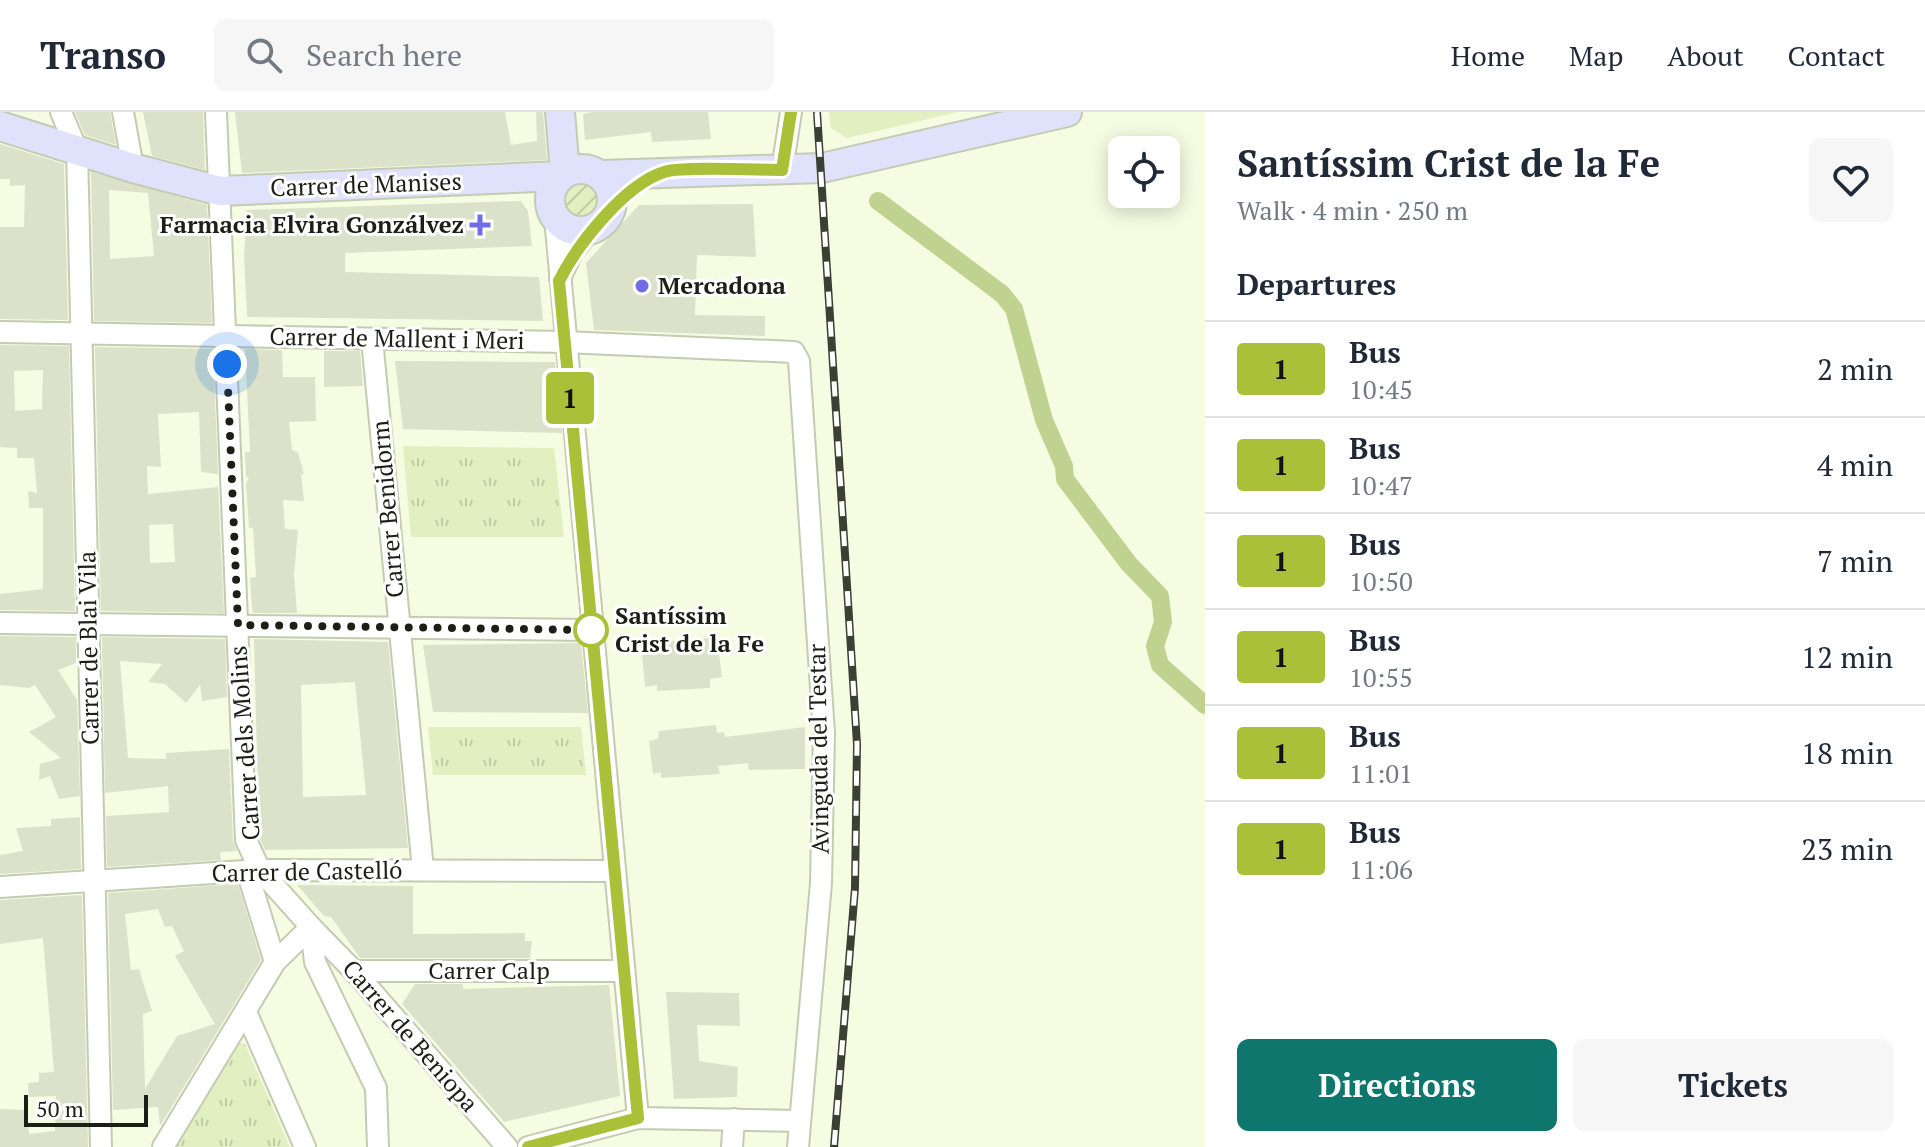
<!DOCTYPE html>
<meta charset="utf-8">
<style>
body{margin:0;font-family:"PT Serif",serif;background:#f6f6f7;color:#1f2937;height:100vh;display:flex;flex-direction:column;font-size:30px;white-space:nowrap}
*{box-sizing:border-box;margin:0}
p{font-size:26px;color:#747a83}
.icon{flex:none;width:44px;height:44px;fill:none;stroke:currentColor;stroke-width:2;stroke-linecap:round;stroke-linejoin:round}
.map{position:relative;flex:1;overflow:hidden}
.side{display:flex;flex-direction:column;background:#fff;width:720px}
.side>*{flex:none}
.badge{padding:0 16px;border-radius:6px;font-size:28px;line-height:52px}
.tools{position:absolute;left:1108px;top:24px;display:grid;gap:16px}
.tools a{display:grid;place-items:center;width:72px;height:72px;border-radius:12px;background:#fff;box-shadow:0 4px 20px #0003;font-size:40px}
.scale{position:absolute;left:24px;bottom:20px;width:124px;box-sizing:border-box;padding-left:8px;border:4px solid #1d1f16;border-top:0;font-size:22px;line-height:28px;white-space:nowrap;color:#1d1f16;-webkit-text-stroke:6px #fff;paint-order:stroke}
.you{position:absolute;width:40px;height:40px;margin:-20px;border:6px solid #fff;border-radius:50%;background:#1a73e8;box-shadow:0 0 0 12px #1a73e833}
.map>.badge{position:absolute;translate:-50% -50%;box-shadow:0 0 0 4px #fff}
h2{padding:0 32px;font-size:30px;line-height:72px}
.round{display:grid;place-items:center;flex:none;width:84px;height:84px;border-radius:12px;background:#f6f6f7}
.headline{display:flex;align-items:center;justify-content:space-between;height:136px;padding:0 32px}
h1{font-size:38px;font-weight:700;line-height:60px}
.action{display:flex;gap:16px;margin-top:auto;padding:16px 32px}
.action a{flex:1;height:92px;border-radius:12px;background:#0f766e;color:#fff;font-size:32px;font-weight:700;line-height:92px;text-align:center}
.action a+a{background:#f6f6f7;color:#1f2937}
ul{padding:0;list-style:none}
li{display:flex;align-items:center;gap:24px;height:96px;padding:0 32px;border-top:2px solid #e0e1e3}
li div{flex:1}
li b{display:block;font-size:30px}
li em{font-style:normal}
li .badge{min-width:88px;font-weight:700;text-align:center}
header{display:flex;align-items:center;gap:48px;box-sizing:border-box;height:112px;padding:0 40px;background:#fff;border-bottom:2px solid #e0e1e3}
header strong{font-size:38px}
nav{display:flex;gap:44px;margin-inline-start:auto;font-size:28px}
.search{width:560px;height:72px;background:#f6f6f7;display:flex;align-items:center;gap:20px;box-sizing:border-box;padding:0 28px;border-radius:12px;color:#747a83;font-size:30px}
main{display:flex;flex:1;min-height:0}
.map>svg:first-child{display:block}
</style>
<header>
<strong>Transo</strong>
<div class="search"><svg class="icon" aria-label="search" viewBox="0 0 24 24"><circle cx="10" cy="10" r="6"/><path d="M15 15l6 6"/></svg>Search here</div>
<nav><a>Home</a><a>Map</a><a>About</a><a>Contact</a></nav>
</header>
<main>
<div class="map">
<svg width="1205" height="1035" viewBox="0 0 1205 1035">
<defs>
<pattern id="park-tufts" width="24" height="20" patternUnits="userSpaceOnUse" patternTransform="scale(2)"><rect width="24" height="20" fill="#e2efc0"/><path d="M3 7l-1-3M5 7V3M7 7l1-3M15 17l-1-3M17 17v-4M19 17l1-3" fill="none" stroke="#c1cca4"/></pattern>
<pattern id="garden-furrows" width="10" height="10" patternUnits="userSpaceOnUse" patternTransform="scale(2)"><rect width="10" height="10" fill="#e2efc0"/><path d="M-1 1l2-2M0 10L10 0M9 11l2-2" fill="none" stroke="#c1cca4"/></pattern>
</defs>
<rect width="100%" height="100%" fill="#f5fce2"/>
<polygon fill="#e2efc0" points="829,0 958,0 847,26 831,16"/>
<g fill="url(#park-tufts)">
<polygon points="403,334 554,336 564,425 411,425"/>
<polygon points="428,615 581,615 586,663 433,663"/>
<polygon points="236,929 245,932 290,1035 176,1035"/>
</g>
<circle fill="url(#garden-furrows)" cx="582" cy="88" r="21"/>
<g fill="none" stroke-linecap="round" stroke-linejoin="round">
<polyline stroke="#c0d28f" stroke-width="18" points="878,89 1002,182 1014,197 1044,308 1064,354 1065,367 1129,452 1160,484 1163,510 1155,534 1160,553 1205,593"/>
</g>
<g fill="#dbe2c9" fill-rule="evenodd">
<polygon points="75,0 110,0 116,33 85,23"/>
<polygon points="143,0 203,0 205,58 152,44"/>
<polygon points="235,0 505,0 511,33 537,29 536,0 543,0 547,48 242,61"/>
<polygon points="593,0 708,0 711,27 652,30 651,20 585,28 583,2"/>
<polygon points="0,32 64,52 68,208 0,207 0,115 24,115 25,73 10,74 10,67 0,67"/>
<path d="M 91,60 L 207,93 L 212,211 L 94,209 ZM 109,78 L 148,81 L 154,144 L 110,147 Z"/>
<polygon points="521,89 528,99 532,134 345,141 345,160 539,165 543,209 247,205 244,144 247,98"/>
<polygon points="753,92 756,145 697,143 695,203 765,204 765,224 594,218 586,151 639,93"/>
<path d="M 0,233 L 69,234 L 75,499 L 0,498 L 0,482 L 43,477 L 43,396 L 29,396 L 28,379 L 37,381 L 34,346 L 17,346 L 17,336 L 0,335 ZM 43,258 L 42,297 L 15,299 L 14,259 Z"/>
<path d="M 95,235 L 213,237 L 218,362 L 201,360 L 199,300 L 158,302 L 161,355 L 147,354 L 148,382 L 218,375 L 224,501 L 101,499 ZM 173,412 L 175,450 L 150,451 L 149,413 Z"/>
<polygon points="245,237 282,238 283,265 315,265 316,309 289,310 292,338 298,340 304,362 301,362 304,389 283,388 285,417 298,418 294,462 297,501 253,501 252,496 250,466 256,465 253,416 249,416 246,372 249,365 246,365 245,340 250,340"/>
<polygon points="324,239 360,239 363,274 324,275"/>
<polygon points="395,249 555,250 562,321 403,317"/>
<polygon points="0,524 76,525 76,551 58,558 77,588 80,684 59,687 50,664 39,668 40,652 61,646 29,620 56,605 35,573 29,576 0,573"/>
<polygon points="102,525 225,527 227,585 202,589 200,573 186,591 165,572 148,570 162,552 120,549 128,646 166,647 166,641 229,637 233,729 237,739 220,740 221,748 107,755 106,704 169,700 168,674 105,681"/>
<polygon points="709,526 711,534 718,534 722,565 710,567 710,576 657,579 657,573 645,575 642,542 651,541 650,531"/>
<path d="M 254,527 L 388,530 L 408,736 L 265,738 L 259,725 ZM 355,570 L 366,683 L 303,685 L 301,573 Z"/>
<polygon points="581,531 588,601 433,600 423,533"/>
<polygon points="716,613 717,621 724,620 725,625 805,615 805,657 749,658 748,651 718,654 720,662 661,666 661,660 653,662 649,629 658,627 659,619"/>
<polygon points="80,705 81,757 0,762 0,743 23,739 16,716 51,714 51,707"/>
<path d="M 238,772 L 261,848 L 160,1014 L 158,995 L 113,998 L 108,781 ZM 158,797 L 165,815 L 172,814 L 184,839 L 175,844 L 215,912 L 177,924 L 145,977 L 143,902 L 152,899 L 139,857 L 131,858 L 125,802 Z"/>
<polygon points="297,773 413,774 413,822 525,821 525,829 532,829 530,846 360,846 331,805 324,804"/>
<polygon points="82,783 88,1035 0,1035 0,997 27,998 29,1022 55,1019 56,984 29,985 28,971 39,970 39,961 54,960 43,826 0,832 0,788"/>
<polygon points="415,872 463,872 463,877 609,873 620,984 504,1010 402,892"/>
<polygon points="666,880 739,881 740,914 697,913 699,949 738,955 737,985 674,987"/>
</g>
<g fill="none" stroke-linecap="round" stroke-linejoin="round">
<g stroke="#c4cbb2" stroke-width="24">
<g id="street">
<polyline points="61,0 77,38 101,1035"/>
<polyline points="123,0 133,56"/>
<polyline points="216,0 246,728 260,758 311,815 315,850 376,976 378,1035"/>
<polyline points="782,58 791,0"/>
<polyline points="555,106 638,1006"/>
<polyline points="560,166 572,141 590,118"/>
<polyline points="0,220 564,230 794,240 799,249 824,621 821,771 798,1035"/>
<polyline points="372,227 423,758"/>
<polyline points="0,511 591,518"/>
<polyline points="247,759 275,850"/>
<polyline points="0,775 260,758 614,759"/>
<polyline points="354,859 624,859"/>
<polyline points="246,900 305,1035"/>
<polyline points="163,1035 275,850 311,815 354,859 507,1035"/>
<polyline points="528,1035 638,1006 800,1009"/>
<polyline points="732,1035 734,1007"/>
</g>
</g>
<g stroke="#c4cbb2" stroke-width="32">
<g id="secondary">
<polyline points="560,0 565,61"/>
<polyline points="0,14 133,56 220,79 560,64"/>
<circle cx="581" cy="88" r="31"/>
<polyline points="602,63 822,56 1067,0"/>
</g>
</g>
<use href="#street" stroke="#fff" stroke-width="20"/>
<use href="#secondary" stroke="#e0e1fb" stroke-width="28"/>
<g stroke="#3c3f33" stroke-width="8">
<polyline id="rail" points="817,0 857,632 855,776 834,1035"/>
</g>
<use href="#rail" stroke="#fff" stroke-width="5" stroke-dasharray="15" stroke-linecap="butt"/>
</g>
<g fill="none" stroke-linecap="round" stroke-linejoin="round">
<g stroke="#fff" stroke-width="18">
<path id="line" d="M 528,1035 L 638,1006 L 559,169 C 577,133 624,73 664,60 C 683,54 758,58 782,58 L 791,0"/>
</g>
<use href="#line" stroke="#a9c038" stroke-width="12"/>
<polyline stroke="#1d1f16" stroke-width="8" stroke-dasharray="0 14.4" points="227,252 238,513 591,518"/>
</g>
<g fill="#706de7" stroke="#fff" stroke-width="3">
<path d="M476 101h8v8h8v8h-8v8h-8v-8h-8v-8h8z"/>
<circle cx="642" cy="174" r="8"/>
</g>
<circle fill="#fff" stroke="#a9c038" stroke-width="4" cx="591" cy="518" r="16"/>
<g text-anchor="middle" stroke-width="6" stroke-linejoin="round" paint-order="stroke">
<g font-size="24" fill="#1d1f16" stroke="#fff">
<text transform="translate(366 73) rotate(-2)" y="8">Carrer de Manises</text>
<text transform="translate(397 227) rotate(1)" y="8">Carrer de Mallent i Meri</text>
<text transform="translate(388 397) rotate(-95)" y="8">Carrer Benidorm</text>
<text transform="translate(89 536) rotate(-91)" y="8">Carrer de Blai Vila</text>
<text transform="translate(245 631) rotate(-94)" y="8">Carrer dels Molins</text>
<text transform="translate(819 637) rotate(-91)" y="8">Avinguda del Testar</text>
<text transform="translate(307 760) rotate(-1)" y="8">Carrer de Castelló</text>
<text x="489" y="867">Carrer Calp</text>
<text transform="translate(410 924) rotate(49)" y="8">Carrer de Beniopa</text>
</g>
<g font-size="24" font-weight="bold" fill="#1d1f16" stroke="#fff" text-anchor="end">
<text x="464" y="121">Farmacia Elvira Gonzálvez</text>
<text x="658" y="182" text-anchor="start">Mercadona</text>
</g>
<g font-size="24" font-weight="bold" fill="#1d1f16" stroke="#fff" text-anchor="start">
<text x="615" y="512">Santíssim<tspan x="615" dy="28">Crist de la Fe</tspan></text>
</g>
</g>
</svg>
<div class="tools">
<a><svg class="icon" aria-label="locate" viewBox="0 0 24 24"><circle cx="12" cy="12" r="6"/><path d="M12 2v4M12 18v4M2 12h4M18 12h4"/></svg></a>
</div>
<div class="scale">50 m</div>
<div class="you" style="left:227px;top:252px"></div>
<b class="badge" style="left:570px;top:286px;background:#a9c038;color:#111">1</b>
</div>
<section class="side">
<div class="headline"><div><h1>Santíssim Crist de la Fe</h1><p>Walk · 4 min · 250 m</p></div><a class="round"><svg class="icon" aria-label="heart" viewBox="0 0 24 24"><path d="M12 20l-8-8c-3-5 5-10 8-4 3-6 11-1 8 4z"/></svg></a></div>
<h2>Departures</h2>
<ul>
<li><span class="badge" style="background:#a9c038;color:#111">1</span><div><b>Bus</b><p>10:45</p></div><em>2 min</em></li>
<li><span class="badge" style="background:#a9c038;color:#111">1</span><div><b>Bus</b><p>10:47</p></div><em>4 min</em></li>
<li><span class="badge" style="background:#a9c038;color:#111">1</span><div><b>Bus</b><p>10:50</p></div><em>7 min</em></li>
<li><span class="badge" style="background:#a9c038;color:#111">1</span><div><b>Bus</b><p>10:55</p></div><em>12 min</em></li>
<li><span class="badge" style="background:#a9c038;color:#111">1</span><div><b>Bus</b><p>11:01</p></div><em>18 min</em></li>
<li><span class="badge" style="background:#a9c038;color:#111">1</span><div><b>Bus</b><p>11:06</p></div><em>23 min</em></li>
</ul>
<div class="action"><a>Directions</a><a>Tickets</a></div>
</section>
</main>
